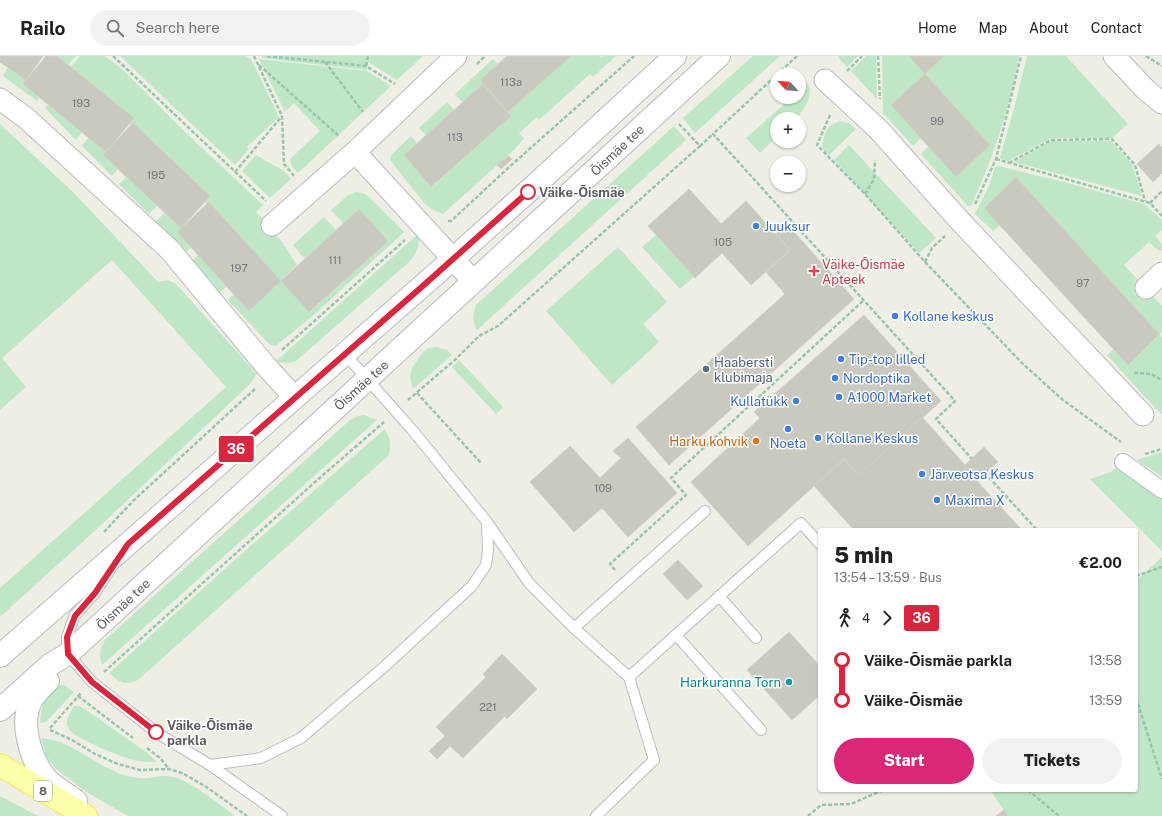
<!DOCTYPE html>
<meta charset="utf-8">
<style>
body{margin:0;font-family:"Public Sans",sans-serif;background:#f2f2f2;color:#202124;height:100vh;display:flex;flex-direction:column;font-size:15px;white-space:nowrap}
*{box-sizing:border-box;margin:0}
p{font-size:13px;color:#757577}
.icon{flex:none;width:22px;height:22px;fill:none;stroke:currentColor;stroke-width:2;stroke-linecap:round;stroke-linejoin:round}
.map{position:relative;flex:1;overflow:hidden}
.drawer{position:absolute;left:818px;top:472px;width:320px;height:264px;display:flex;flex-direction:column;background:#fff;border-radius:4px;box-shadow:0 1px 3px #0004}
.drawer>*{flex:none}
.badge{padding:0 8px;border-radius:3px;font-size:14px;line-height:26px}
.needle{width:26px;rotate:296deg}
.tools{position:absolute;left:770px;top:12px;display:grid;gap:8px}
.tools a{display:grid;place-items:center;width:36px;height:36px;border-radius:50%;background:#fff;box-shadow:0 1px 3px #0004;font-size:20px}
.map>.badge{position:absolute;translate:-50% -50%;box-shadow:0 0 0 2px #fff}
.legs{display:flex;align-items:center;gap:6px;height:44px;padding:0 16px;font-size:13px}
.legs p{margin-inline-start:auto}
.head{display:flex;align-items:center;justify-content:space-between;height:68px;padding:0 16px}
h1{font-size:22px;font-weight:800;line-height:30px}
.button{display:flex;gap:8px;margin-top:auto;padding:8px 16px}
.button a{flex:1;height:46px;border-radius:24px;background:#db2777;color:#fff;font-size:16px;font-weight:800;line-height:46px;text-align:center}
.button a+a{background:#f2f2f2;color:#202124}
ul{padding:0 16px;list-style:none}
li{display:flex;align-items:center;gap:14px;height:40px;font-size:15px}
li i{display:grid;place-items:center;width:6px;height:100%;margin:0 5px;background:currentColor}
li i::after{content:'';width:10px;height:10px;margin:-5px;border:3px solid;border-radius:50%;background:#fff}
li p{margin-inline-start:auto}
li:first-child i{background:linear-gradient(#0000 50%,currentColor 0)}
li:last-child i{background:linear-gradient(currentColor 50%,#0000 0)}
header{display:flex;align-items:center;gap:24px;box-sizing:border-box;height:56px;padding:0 20px;background:#fff;border-bottom:1px solid #e0e0e0}
header strong{font-size:19px}
nav{display:flex;gap:22px;margin-inline-start:auto;font-size:14px}
.search{width:280px;height:36px;background:#f2f2f2;display:flex;align-items:center;gap:10px;box-sizing:border-box;padding:0 14px;border-radius:22px;color:#757577;font-size:15px}
.map>svg:first-child{display:block}
</style>
<header>
<strong>Railo</strong>
<div class="search"><svg class="icon" aria-label="search" viewBox="0 0 24 24"><circle cx="10" cy="10" r="6"/><path d="M15 15l6 6"/></svg>Search here</div>
<nav><a>Home</a><a>Map</a><a>About</a><a>Contact</a></nav>
</header>
<div class="map">
<svg width="1162" height="760" viewBox="0 0 1162 760">
<rect width="100%" height="100%" fill="#eeeee4"/>
<g fill="#c0e6c8">
<polygon points="57,0 76,0 68,9"/>
<polygon points="80,0 105,0 123,14 185,76 263,149 256,156 282,186 297,209 281,225 209,146 207,148 205,146 210,140 133,68 131,69 71,11"/>
<polygon points="120,0 246,0 252,5 279,61 247,91 249,93 235,109"/>
<polygon points="262,0 369,0 369,3 370,0 423,0 397,24 368,6 367,14 262,2"/>
<polygon points="571,0 600,0 601,2 604,0 616,0 593,21 590,18 539,64 537,61 519,77 524,82 515,93 443,158 433,154 425,148 390,104 391,99 411,80 417,87 404,99 432,131 511,60 508,56"/>
<polygon points="753,0 780,0 695,77 683,62"/>
<polygon points="837,0 858,0 847,11"/>
<polygon points="866,0 876,0 877,43 851,15"/>
<path d="M 882,0 L 909,0 L 925,18 L 944,0 L 1019,0 C 1010,51 993,103 971,150 L 968,150 L 921,98 L 929,90 L 956,120 L 990,89 L 925,18 L 891,49 L 921,82 L 913,90 L 883,57 Z"/>
<polygon points="1027,0 1066,0 1128,68 1112,82 1051,82 1008,105 1000,102 1013,56"/>
<path d="M 259,3 L 367,15 L 391,30 L 298,117 C 293,113 291,109 290,103 L 320,75 L 294,47 L 285,56 Z"/>
<polygon points="493,3 498,8 480,24 483,28 463,47 455,38"/>
<polygon points="8,11 26,24 23,28 39,42 37,45 3,20"/>
<path d="M 808,27 C 814,39 804,54 796,63 L 777,63 L 777,81 L 760,97 L 746,82 L 792,41 L 799,41 L 799,35 Z"/>
<polygon points="447,46 455,54 426,79 419,72"/>
<polygon points="48,49 82,76 76,84 45,52"/>
<path d="M 841,65 L 849,67 L 856,73 L 829,99 L 822,92 C 825,76 825,70 841,65 Z"/>
<polygon points="0,68 74,137 158,226 168,224 176,228 257,318 249,329 100,470 1,560 0,559 0,532 226,331 112,204 2,302 26,331 0,354"/>
<path d="M 674,70 L 686,84 L 477,274 C 472,265 473,259 476,249 Z"/>
<polygon points="89,81 106,96 103,99 118,113 112,120 82,90"/>
<polygon points="1052,85 1111,85 1132,108 1142,140 1014,106"/>
<polygon points="849,89 936,182 919,197 834,104"/>
<polygon points="256,99 284,115 291,123 270,142 242,115"/>
<polygon points="999,110 1064,126 1144,148 1162,164 1162,174 1155,180 1162,188 1162,195 1158,194 1149,186 1124,209 1162,250 1162,276 1160,278 1162,281 1162,358 1157,354 1107,299 1114,293 1128,308 1159,278 1016,122 984,151 1000,169 993,175 975,158 989,130 995,111"/>
<polygon points="126,121 157,150 149,158 119,128"/>
<polygon points="355,136 363,137 369,141 404,176 316,257 277,289 273,290 269,288 228,244 234,238 249,254 281,225 310,256 387,185 359,154 343,167 331,154 347,140"/>
<polygon points="164,157 181,172 177,176 191,191 186,196 156,166"/>
<polygon points="324,161 336,174 305,203 293,189"/>
<path d="M 417,179 C 422,189 416,197 410,205 L 296,305 L 290,307 L 275,306 Z"/>
<polygon points="656,179 694,221 680,233 642,191"/>
<polygon points="618,191 667,246 643,268 659,286 612,329 546,255"/>
<polygon points="198,199 227,230 220,236 193,204"/>
<polygon points="437,291 447,294 452,299 413,333 410,322 412,312 423,296 429,292"/>
<polygon points="459,304 503,351 496,358 452,311"/>
<path d="M 364,359 L 377,364 L 102,609 C 99,599 99,593 105,584 L 350,364 L 358,360 Z"/>
<path d="M 385,373 C 391,384 391,387 389,399 L 138,624 C 123,629 121,627 109,617 L 247,493 Z"/>
<polygon points="1162,396 1162,421 1137,404"/>
<polygon points="1123,406 1162,434 1162,495 1090,423 1111,416"/>
<polygon points="1162,501 1162,760 1008,760 990,734 1136,734 1136,525"/>
<path d="M 59,629 L 64,629 L 74,636 L 46,666 L 40,667 C 41,653 44,634 59,629 Z"/>
<path d="M 74,650 L 79,650 L 85,653 L 146,696 L 157,706 C 151,706 144,706 138,705 C 126,703 75,683 69,673 C 64,664 70,657 74,650 Z"/>
<path d="M 41,682 C 72,685 94,708 121,718 C 129,721 141,723 149,722 C 155,722 161,719 167,720 C 188,721 218,748 235,760 L 128,760 L 88,737 L 56,713 L 46,700 Z"/>
<polygon points="0,740 38,760 0,760"/>
</g>
<g fill="#c9c9c0" stroke="#d3d2c2">
<polygon points="0,0 43,0 26,24 0,6"/>
<polygon points="46,0 57,0 134,62 106,96 23,28"/>
<polygon points="507,0 571,0 508,56 480,24"/>
<polygon points="909,0 944,0 925,18"/>
<polygon points="925,18 990,89 956,121 891,49"/>
<polygon points="483,28 511,60 431,131 404,99"/>
<polygon points="133,67 210,140 181,172 103,99"/>
<polygon points="1159,88 1162,92 1162,117 1153,126 1137,108"/>
<polygon points="508,100 512,103 501,113 497,109"/>
<polygon points="1016,121 1159,278 1128,309 984,152"/>
<polygon points="689,133 721,168 746,145 790,194 751,229 722,197 695,222 648,170"/>
<polygon points="209,146 281,225 249,255 177,176"/>
<polygon points="359,153 388,185 309,256 281,225"/>
<polygon points="787,168 854,243 669,409 636,371 785,238 766,216 790,194 776,178"/>
<polygon points="864,259 941,345 859,419 844,403 748,490 691,426 760,362 754,356"/>
<polygon points="922,361 965,409 984,391 998,406 977,425 1022,474 854,474 814,430 844,403 859,419"/>
<polygon points="628,382 677,437 628,481 602,452 574,476 530,426 570,390 600,422 621,402 613,395"/>
<polygon points="678,504 703,530 687,544 663,518"/>
<polygon points="789,576 819,609 820,608 820,639 792,664 747,614"/>
<polygon points="502,598 537,633 507,663 505,660 463,702 450,690 437,703 429,695 445,680 436,671 486,621 483,618"/>
<polygon points="1004,754 1008,760 996,760"/>
</g>
<g fill="none" stroke-linecap="round" stroke-linejoin="round">
<g stroke="#bbbcc2" stroke-width="12">
<g id="service">
<polyline points="345,298 414,376 487,466 529,527 574,572 629,621 654,704 596,760"/>
<polyline points="111,512 95,537 75,559 67,581 68,598 92,626 157,677 210,709 282,760"/>
<polyline points="719,540 756,582"/>
<polyline points="574,572 705,455"/>
<polyline points="676,579 761,674"/>
<polyline points="629,621 801,467 820,488"/>
<polyline points="210,709 261,702 301,682 385,610 472,530 486,509 488,494 487,467"/>
</g>
</g>
<g stroke="#bbbcc2" stroke-width="18">
<polyline id="pedestrian" points="1123,406 1162,434"/>
</g>
<g stroke="#bbbcc2" stroke-width="23">
<g id="minor">
<polyline points="1114,0 1146,34 1162,47"/>
<polyline points="825,24 878,73 960,165 1143,359"/>
<polyline points="0,43 26,62 170,194 265,309 295,342"/>
<polyline points="355,96 474,226"/>
<polyline points="272,169 355,96 456,0"/>
<polyline points="1146,232 1162,217"/>
</g>
</g>
<g stroke="#b9bbc2" stroke-width="24">
<g id="secondary">
<polyline points="0,600 453,203 533,131 675,0"/>
<path d="M 48,625 C 43,630 36,636 32,643 C 19,665 30,702 45,721 C 51,729 68,739 76,745"/>
<polyline points="0,654 51,608 68,598 719,0"/>
</g>
</g>
<g stroke="#f3e858" stroke-width="24">
<polyline id="primary" points="0,709 86,760"/>
</g>
<g stroke="#98c5ae" stroke-width="2.5" stroke-dasharray="4 2" stroke-linecap="butt">
<polyline points="113,0 266,145"/>
<polyline points="254,0 282,60 284,108 294,120"/>
<polyline points="267,0 366,10 395,28"/>
<polyline points="797,0 713,78 955,345 936,363 972,403"/>
<polyline points="878,0 880,43"/>
<polyline points="1146,0 1162,10"/>
<polyline points="325,6 363,56"/>
<polyline points="477,8 485,0"/>
<polyline points="259,9 339,80"/>
<polyline points="366,10 368,0"/>
<polyline points="847,15 862,0"/>
<polyline points="830,59 817,89 865,138 925,206 1023,308 1063,344 1121,386"/>
<polyline points="679,68 700,90 713,78"/>
<polyline points="996,103 1150,147 1162,160"/>
<polyline points="1009,107 1051,84 1112,83 1135,109 1145,145"/>
<polyline points="235,116 282,60"/>
<polyline points="865,138 874,123 875,104"/>
<polyline points="1150,147 1162,135"/>
<polyline points="975,148 996,103 1021,0"/>
<polyline points="448,165 451,165 507,113 634,0"/>
<polyline points="925,206 932,192 945,180"/>
<polyline points="282,294 405,184"/>
<polyline points="1134,317 1151,318 1162,324"/>
<polyline points="417,337 481,407"/>
<polyline points="408,344 456,303 479,280 498,270 700,90"/>
<polyline points="1145,398 1162,393"/>
<polyline points="985,417 1037,474"/>
<polyline points="104,476 133,445 256,332"/>
<polyline points="615,514 610,508 686,439 671,422 864,244"/>
<polyline points="1136,520 1162,511"/>
<polyline points="104,616 315,426 384,366"/>
<polyline points="78,640 133,682"/>
<polyline points="1136,642 1162,723"/>
<polyline points="50,672 81,637"/>
<polyline points="50,674 72,684 95,698 118,708 140,714 169,713 182,717 205,730 247,760"/>
<polyline points="147,692 160,702 169,713"/>
<polyline points="1028,734 1059,760"/>
<polyline points="808,760 821,749 851,748 883,734"/>
</g>
<use href="#service" stroke="#fff" stroke-width="10"/>
<use href="#pedestrian" stroke="#fff" stroke-width="16"/>
<use href="#minor" stroke="#fff" stroke-width="21"/>
<use href="#secondary" stroke="#fff" stroke-width="22"/>
<use href="#primary" stroke="#fbffa8" stroke-width="22"/>
</g>
<g fill="none" stroke-linecap="round" stroke-linejoin="round">
<g stroke="#fff" stroke-width="9">
<polyline id="line-1" points="156,676 92,626 68,598 67,581 75,560 95,537 128,488 425,228 528,136"/>
</g>
<use href="#line-1" stroke="#d7263d" stroke-width="6"/>
</g>
<g fill="#fff" stroke="#d7263d" stroke-width="2">
<circle cx="528" cy="136" r="7"/>
<circle cx="156" cy="676" r="7"/>
</g>
<g fill="#3f7fe0" stroke="#fff" stroke-width="1.5">
<circle cx="756" cy="170" r="4"/>
<circle cx="895" cy="260" r="4"/>
<circle cx="841" cy="303" r="4"/>
<circle cx="835" cy="322" r="4"/>
<circle cx="839" cy="341" r="4"/>
<circle cx="796" cy="345" r="4"/>
<circle cx="788" cy="373" r="4"/>
<circle cx="818" cy="382" r="4"/>
<circle cx="922" cy="418" r="4"/>
<circle cx="937" cy="444" r="4"/>
</g>
<path fill="#e0444e" stroke="#fff" stroke-width="1.5" d="M812 209h4v4h4v4h-4v4h-4v-4h-4v-4h4z"/>
<circle fill="#5c6f8a" stroke="#fff" stroke-width="1.5" cx="706" cy="313" r="4"/>
<circle fill="#e8710a" stroke="#fff" stroke-width="1.5" cx="756" cy="385" r="4"/>
<circle fill="#0f9aa8" stroke="#fff" stroke-width="1.5" cx="789" cy="626" r="4"/>
<g text-anchor="middle" stroke-width="3" stroke-linejoin="round" paint-order="stroke">
<g font-size="11" fill="#77797b">
<text x="511" y="30">113a</text>
<text x="81" y="51">193</text>
<text x="937" y="69">99</text>
<text x="455" y="85">113</text>
<text x="156" y="123">195</text>
<text x="723" y="190">105</text>
<text x="335" y="208">111</text>
<text x="239" y="216">197</text>
<text x="1083" y="231">97</text>
<text x="603" y="436">109</text>
<text x="488" y="655">221</text>
</g>
<rect fill="#fff" stroke="#8d8e92" stroke-width="1" x="34" y="725" width="18" height="20" rx="3"/>
<g font-size="12" font-weight="bold" fill="#5c5e64">
<text x="43" y="739">8</text>
</g>
<g font-size="13" fill="#5c5e64" stroke="#fff">
<text transform="translate(617 94) rotate(-43)" y="5">Õismäe tee</text>
<text transform="translate(361 329) rotate(-42)" y="5">Õismäe tee</text>
<text transform="translate(123 548) rotate(-43)" y="5">Õismäe tee</text>
</g>
<g font-size="13" font-weight="bold" fill="#5c5e64" stroke="#fff" text-anchor="start">
<text x="539" y="141">Väike-Õismäe</text>
<text x="167" y="674">Väike-Õismäe<tspan x="167" dy="15">parkla</tspan></text>
</g>
<g font-size="13" fill="#366cbe" stroke="#fff" text-anchor="start">
<text x="764" y="175">Juuksur</text>
<text x="903" y="265">Kollane keskus</text>
<text x="849" y="308">Tip-top lilled</text>
<text x="843" y="327">Nordoptika</text>
<text x="847" y="346">A1000 Market</text>
<text x="788" y="350" text-anchor="end">Kullatükk</text>
<text x="826" y="387">Kollane Keskus</text>
<text x="788" y="392" text-anchor="middle">Noeta</text>
<text x="930" y="423">Järveotsa Keskus</text>
<text x="945" y="449">Maxima X</text>
</g>
<g font-size="13" fill="#be3a42" stroke="#fff" text-anchor="start">
<text x="822" y="213">Väike-Õismäe<tspan x="822" dy="15">Apteek</tspan></text>
</g>
<g font-size="13" fill="#4e5e75" stroke="#fff" text-anchor="start">
<text x="714" y="311">Haabersti<tspan x="714" dy="15">klubimaja</tspan></text>
</g>
<g font-size="13" fill="#c56008" stroke="#fff" text-anchor="end">
<text x="748" y="390">Harku kohvik</text>
</g>
<g font-size="13" fill="#0d838f" stroke="#fff" text-anchor="end">
<text x="781" y="631">Harkuranna Torn</text>
</g>
</g>
</svg>
<div class="tools">
<a><svg class="needle" viewBox="-14 -14 28 28"><path d="M0-13l5 13h-10z" fill="#e53935"/><path d="M0 13l5-13h-10z" fill="#757577"/></svg></a>
<a>+</a>
<a>−</a>
</div>
<b class="badge" style="left:236px;top:393px;background:#d7263d;color:#fff">36</b>
<section class="drawer">
<div class="head"><div><h1>5 min</h1><p>13:54 – 13:59 · Bus</p></div><b>€2.00</b></div>
<div class="legs"><svg class="icon" aria-label="walk" viewBox="0 0 24 24"><circle cx="13" cy="4" r="2"/><path d="M13 8l-2 6 4 7M11 14l-3 7M7 12l3-4h3l4 4"/></svg>4<svg class="icon" aria-label="forward" viewBox="0 0 24 24"><path d="M9 5l7 7-7 7"/></svg><b class="badge" style="background:#d7263d;color:#fff">36</b></div>
<ul>
<li><i style="color:#d7263d"></i><b>Väike-Õismäe parkla</b><p>13:58</p></li>
<li><i style="color:#d7263d"></i><b>Väike-Õismäe</b><p>13:59</p></li>
</ul>
<div class="button"><a>Start</a><a>Tickets</a></div>
</section>
</div>
